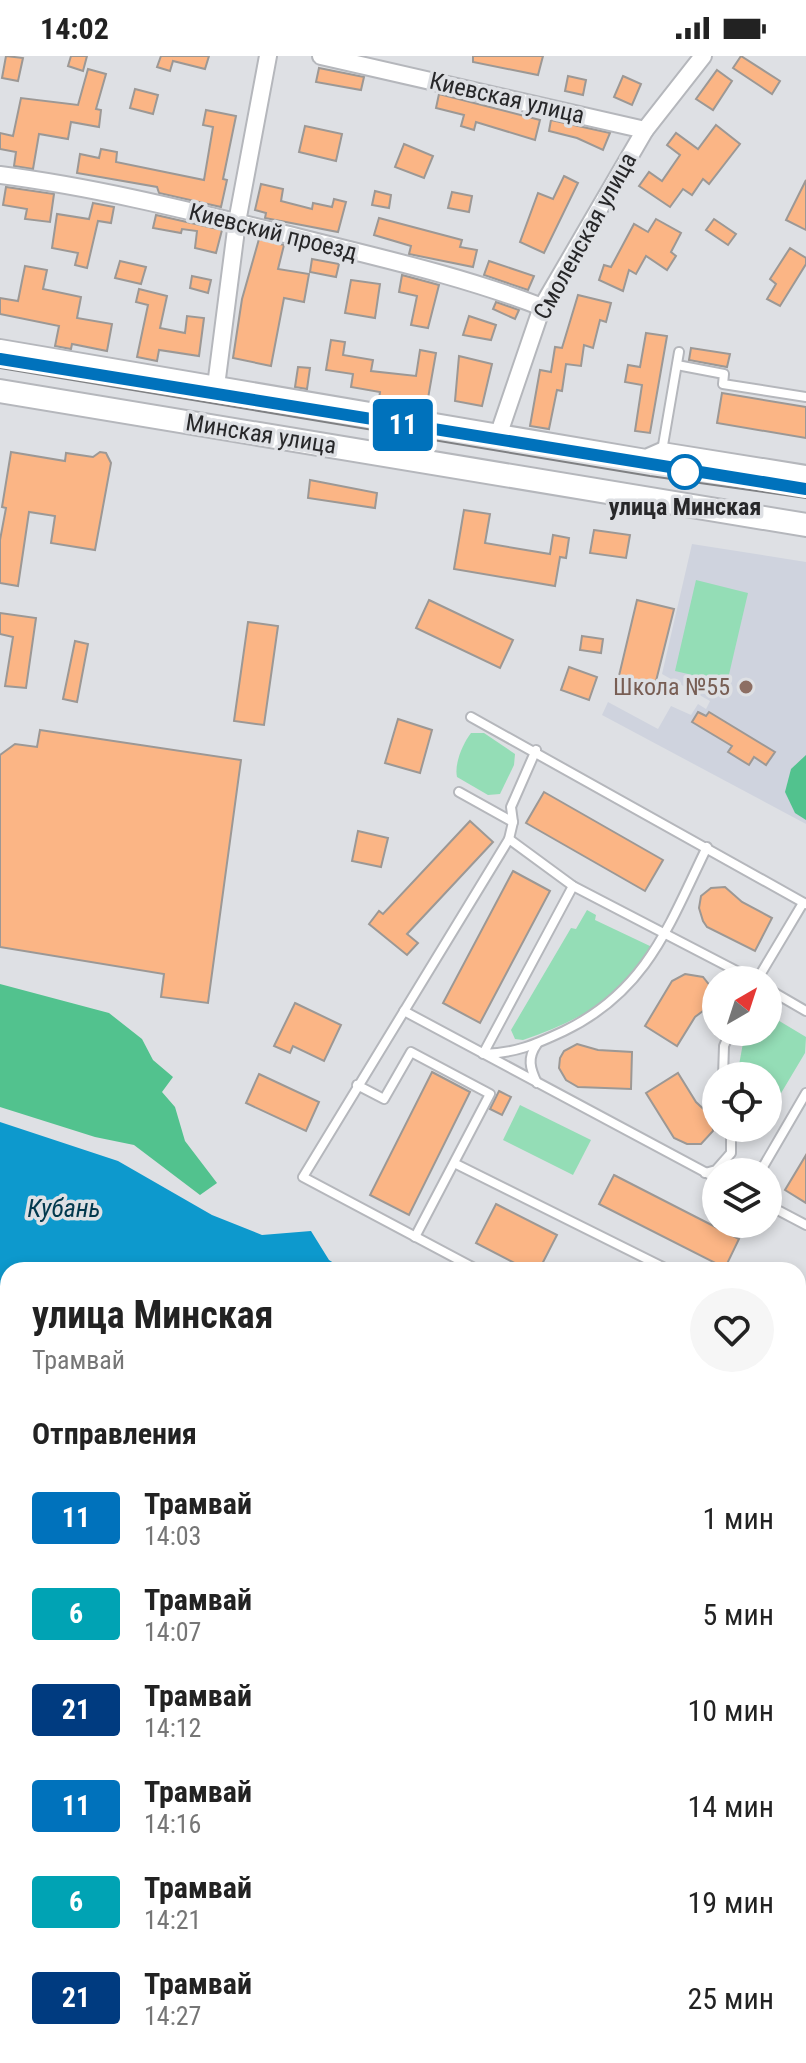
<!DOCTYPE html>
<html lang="ru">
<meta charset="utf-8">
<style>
body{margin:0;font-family:"Roboto Condensed",sans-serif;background:#f6f6f6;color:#222;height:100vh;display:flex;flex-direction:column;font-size:30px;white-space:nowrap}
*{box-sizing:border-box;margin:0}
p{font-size:26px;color:#767676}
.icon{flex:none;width:44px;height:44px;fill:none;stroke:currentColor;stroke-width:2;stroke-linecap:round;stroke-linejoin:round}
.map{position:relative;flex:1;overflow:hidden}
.drawer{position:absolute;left:0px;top:1206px;width:806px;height:802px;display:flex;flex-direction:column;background:#fff;border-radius:24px 24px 0 0;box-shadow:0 4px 12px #0003}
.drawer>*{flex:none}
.badge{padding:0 16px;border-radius:6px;font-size:28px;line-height:52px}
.needle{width:52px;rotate:39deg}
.buttons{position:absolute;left:702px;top:910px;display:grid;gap:16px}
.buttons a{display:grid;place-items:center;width:80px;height:80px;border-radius:50%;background:#fff;box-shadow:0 4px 12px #0003;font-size:40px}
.map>.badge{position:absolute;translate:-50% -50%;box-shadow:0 0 0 4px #fff}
h2{padding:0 32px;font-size:30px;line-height:72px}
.round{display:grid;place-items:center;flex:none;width:84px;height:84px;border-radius:42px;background:#f6f6f6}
.head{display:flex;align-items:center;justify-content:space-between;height:136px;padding:0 32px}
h1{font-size:38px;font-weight:700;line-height:60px}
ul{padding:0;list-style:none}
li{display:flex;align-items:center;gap:24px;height:96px;padding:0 32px}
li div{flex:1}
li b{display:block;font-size:30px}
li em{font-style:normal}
li .badge{min-width:88px;font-weight:700;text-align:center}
.status{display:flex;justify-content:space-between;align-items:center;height:56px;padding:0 40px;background:#fff;direction:ltr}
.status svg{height:22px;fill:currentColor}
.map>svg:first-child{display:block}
</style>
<div class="status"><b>14:02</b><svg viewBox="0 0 49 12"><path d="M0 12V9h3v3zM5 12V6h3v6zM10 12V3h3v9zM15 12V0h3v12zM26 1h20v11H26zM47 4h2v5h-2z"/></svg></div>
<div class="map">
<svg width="806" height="2007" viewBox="0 0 806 2007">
<rect width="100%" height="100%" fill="#dee0e4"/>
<polygon fill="#cfd3de" points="692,488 806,506 806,768 602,659 608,646 658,673 671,650 691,659 698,648 706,653 710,645 662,618"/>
<g fill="#94ddb6">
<polygon points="696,524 748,537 727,627 675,615"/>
<path d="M 471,677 L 484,677 L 515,698 L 514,709 L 500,738 L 488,739 L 457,721 C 454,708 463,687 471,677 Z"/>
<path d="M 587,854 L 596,859 L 595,864 L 652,891 C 624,942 576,966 523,984 L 515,983 L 511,974 L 571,872 L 576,873 Z"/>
<polygon points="768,949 772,951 771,960 806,981 805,997 768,1059 768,1020 737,1020 745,976 768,976"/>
<polygon points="520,1049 591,1084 573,1119 503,1084"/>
<polygon points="0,1802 8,1804 8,2000 581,2000 594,2007 0,2007"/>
</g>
<g fill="#52c28e">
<polygon points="806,699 806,764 795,757 785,736 791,713"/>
<polygon points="0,928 109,957 142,983 153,1004 173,1021 162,1036 175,1051 185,1085 217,1127 200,1139 134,1089 95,1081 0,1051"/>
</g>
<g fill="#0d99cd">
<polygon points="0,1066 118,1105 212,1159 262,1179 311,1175 329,1204 345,1214 8,1214 8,1798 0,1797"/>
<polygon points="806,1404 806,2007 602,2007 589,2000 798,2000 798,1406"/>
</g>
<g fill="#fbb585" stroke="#9c9895" stroke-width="2">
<polygon points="6,0 23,2 18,25 2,22"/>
<polygon points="71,0 87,0 83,15 68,10"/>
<polygon points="161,0 209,0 205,13 173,5 170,15 157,11"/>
<polygon points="473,0 543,0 538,19 473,6"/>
<polygon points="741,0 780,25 772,38 733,12"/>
<polygon points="319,12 364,21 361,34 316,26"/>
<polygon points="88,13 106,18 96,53 101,54 99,71 71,66 68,83 39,78 33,113 14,110 16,96 0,93 0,77 13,80 21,42 78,49"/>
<polygon points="717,14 732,25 713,54 696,43"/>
<polygon points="568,20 586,24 583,39 565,35"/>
<polygon points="623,20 641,28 632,49 614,41"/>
<polygon points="135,33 158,39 153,58 130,52"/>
<polygon points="439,38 540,64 535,84 476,66 474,74 461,70 464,59 436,52"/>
<polygon points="206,54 236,60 223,123 227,124 221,151 159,137 157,131 77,117 80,98 99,102 101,93 117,96 116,106 204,124 213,71 203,69"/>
<polygon points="551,64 610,77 603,94 577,82 549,75"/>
<polygon points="716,69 740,88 709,128 703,123 692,139 683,133 670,151 639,130 649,116 662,125 680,99 667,89 676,77 698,93"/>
<polygon points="305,70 342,78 336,105 299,96"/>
<polygon points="404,88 433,100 424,122 395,111"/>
<polygon points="564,120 578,127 544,197 520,186 538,137 553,143"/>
<polygon points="806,124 806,174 786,164"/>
<polygon points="261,128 283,133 281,145 312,153 313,147 332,151 334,143 346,146 338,176 265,162 266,157 255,154"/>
<polygon points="6,131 54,138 50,166 25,163 27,153 3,149"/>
<polygon points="375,135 391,139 389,152 372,149"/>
<polygon points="452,136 472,140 469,156 448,152"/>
<polygon points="93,147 114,151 111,167 98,165 87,212 75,209 78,197 52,192 57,158 89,163"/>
<polygon points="156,159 222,174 216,197 195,192 197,175 182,173 181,177 153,172"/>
<polygon points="379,162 462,184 460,191 477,194 473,211 409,198 411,190 374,179"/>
<polygon points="656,163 681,177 671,196 676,200 667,214 646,200 636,218 629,214 623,235 599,224 604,209 611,211 634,168 648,176"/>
<polygon points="714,163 736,178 728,189 706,174"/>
<polygon points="259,183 284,189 278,213 309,218 304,246 284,242 271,310 233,302 242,243"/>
<polygon points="790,192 806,202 806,208 780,250 767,243 776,228 770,223"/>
<polygon points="312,203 339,208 336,221 310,216"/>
<polygon points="120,205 146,211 141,228 115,222"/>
<polygon points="489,205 534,220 528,234 484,219"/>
<polygon points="25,210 47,214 43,233 81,241 77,262 112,268 107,295 72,288 71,293 55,290 59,270 0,258 0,242 18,245"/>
<polygon points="402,219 439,229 428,272 411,269 417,240 399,236"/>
<polygon points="192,220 211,224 208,237 190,232"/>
<polygon points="351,224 380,228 375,262 345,257"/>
<polygon points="139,233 167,240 160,272 185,277 187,260 204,262 199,300 159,294 157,305 137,301 148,249 136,246"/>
<polygon points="578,239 611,247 606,266 600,264 593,292 584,289 581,310 566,308 562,335 557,334 549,373 530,370 540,314 551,316 555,291 562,292"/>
<polygon points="496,246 519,254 515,263 493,253"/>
<polygon points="469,260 496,269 491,284 463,279"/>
<polygon points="646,277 667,280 650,377 635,375 642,329 625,326 628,309 640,311"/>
<polygon points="331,284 345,286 343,299 373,304 371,315 416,320 420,294 436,297 427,348 379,343 380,336 351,331 353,318 326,314"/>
<polygon points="691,292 730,298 727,311 689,304"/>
<polygon points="459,300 492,308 482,350 455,345"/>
<polygon points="298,311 310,312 307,333 295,331"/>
<polygon points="722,337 806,351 806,382 717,367"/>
<polygon points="11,396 65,405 66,397 93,401 100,396 106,397 111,407 95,494 51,487 55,460 29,456 18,530 0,527 0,484 6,452 2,451"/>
<polygon points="310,424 377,437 375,452 308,442"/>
<polygon points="464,454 490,458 485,487 550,498 553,479 569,482 566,502 560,501 555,530 454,513"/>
<polygon points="594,474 630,479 626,502 590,497"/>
<polygon points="429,544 513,584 500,612 416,572"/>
<polygon points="637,544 674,553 654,633 618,624"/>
<polygon points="0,557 36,562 26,632 5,630 13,581 0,578"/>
<polygon points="248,566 278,570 264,669 234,665"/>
<polygon points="582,580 603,583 601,597 580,594"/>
<polygon points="75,585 88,588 77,646 63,643"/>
<polygon points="569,611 597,621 589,644 561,634"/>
<polygon points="698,656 706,660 709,656 775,696 766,709 754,701 749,709 728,696 732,690 692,666"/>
<polygon points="398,663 432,674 420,717 385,707"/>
<polygon points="40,674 241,704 208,947 161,941 164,918 0,891 0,699 15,688 37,691"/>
<polygon points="544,736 663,804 645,835 526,767"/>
<polygon points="470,765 493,786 407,878 418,887 407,899 369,868 379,855 383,858"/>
<polygon points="358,775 388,782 381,811 352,805"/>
<polygon points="513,815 550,835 480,967 443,947"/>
<polygon points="725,831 742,846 772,862 755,895 707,871 703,865 699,852 701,840 711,832"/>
<polygon points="685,918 703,921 711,931 711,941 707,952 695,961 677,990 645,970 672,925"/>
<polygon points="295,947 341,969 324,1005 293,990 290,997 274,990"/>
<polygon points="577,988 598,994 632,996 631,1033 578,1031 566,1024 559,1012 560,1002 564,995"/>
<polygon points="432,1016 470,1036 409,1159 370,1139"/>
<polygon points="678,1017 696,1046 712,1061 713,1075 701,1088 687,1088 674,1082 646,1037"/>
<polygon points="259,1018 319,1046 306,1075 246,1047"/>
<polygon points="499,1035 511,1041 502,1059 490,1053"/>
<polygon points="806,1099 806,1147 785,1134"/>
<polygon points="614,1119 739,1183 725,1212 599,1148"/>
<polygon points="496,1148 557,1179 539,1214 528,1214 476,1187"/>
</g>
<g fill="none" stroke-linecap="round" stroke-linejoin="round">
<g stroke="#b5b7bc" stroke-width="12">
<g id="lane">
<polyline points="677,309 724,318 723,328 806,341"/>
<polyline points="662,395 679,296"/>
<polyline points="471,661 806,848"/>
<polyline points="459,736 513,766"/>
<polyline points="509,783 573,830 754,924"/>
<path d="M 573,830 L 483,998 C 516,997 534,989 564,975 C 647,935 669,869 707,791"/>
<polyline points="757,924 803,847"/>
<polyline points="768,933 806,955"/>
<polyline points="404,955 716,1122"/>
<path d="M 537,988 C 527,1002 530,1012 537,1027"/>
<polyline points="723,1020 724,990 730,976"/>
<polyline points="357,1029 384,1043 411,996 490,1038 415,1181"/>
<polyline points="456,1108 669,1214"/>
<polyline points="760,1116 806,1037"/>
<polyline points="705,1117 716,1114 731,1097 731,1072"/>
<polyline points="768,1149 806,1169"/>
<polyline points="478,1214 303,1121 509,783 513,766 511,751 536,694"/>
<polyline points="798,1280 806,1284"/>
</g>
</g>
<g stroke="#b5b7bc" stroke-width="20">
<g id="street">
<polyline points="321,0 645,74"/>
<path d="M 0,119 C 101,132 198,157 297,181 C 380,202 462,220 542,251"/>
<polyline points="0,292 646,402 662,395 806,418"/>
<polyline points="216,330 237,166 268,0"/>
<polyline points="499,377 542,251 645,74 703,0"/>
<polyline points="798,1327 806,1313"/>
<polyline points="0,1809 8,1810"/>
<polyline points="0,1982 8,1980"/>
<polyline points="285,2000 302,2007"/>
<polyline points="563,2000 576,2007"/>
<polyline points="378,2007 382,2000"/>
</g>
</g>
<g stroke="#b5b7bc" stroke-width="26">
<polyline id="secondary" points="0,335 806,469"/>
</g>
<use href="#lane" stroke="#fff" stroke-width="8"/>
<use href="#street" stroke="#fff" stroke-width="16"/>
<use href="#secondary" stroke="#fff" stroke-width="22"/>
<polyline stroke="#7f8083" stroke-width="2" points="0,312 650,420 806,442"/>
</g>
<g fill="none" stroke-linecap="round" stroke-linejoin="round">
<g stroke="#fff" stroke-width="18">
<polyline id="line" points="0,303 806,433"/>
</g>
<use href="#line" stroke="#0072bc" stroke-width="12"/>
</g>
<circle fill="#fff" stroke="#0072bc" stroke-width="4" cx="685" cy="416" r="16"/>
<circle fill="#8d6e63" stroke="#dee0e4" stroke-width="3" cx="746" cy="631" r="8"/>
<g text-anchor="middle" stroke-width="7" stroke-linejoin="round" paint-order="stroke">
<g font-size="24" fill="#272729" stroke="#dee0e4">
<text transform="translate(507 42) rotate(13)" y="8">Киевская улица</text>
<text transform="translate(273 176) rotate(14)" y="8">Киевский проезд</text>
<text transform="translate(585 180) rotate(-61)" y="8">Смоленская улица</text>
<text transform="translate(261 378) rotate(9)" y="8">Минская улица</text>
</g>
<g font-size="24" font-weight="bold" fill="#272729" stroke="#dee0e4">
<text x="685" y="459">улица Минская</text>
</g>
<g font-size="24" fill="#785e54" stroke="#dee0e4" text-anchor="end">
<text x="730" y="639">Школа №55</text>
</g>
<g font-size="26" font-style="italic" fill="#02384d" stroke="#dee0e4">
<text x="64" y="1161">Кубань</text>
</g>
</g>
</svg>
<div class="buttons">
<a><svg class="needle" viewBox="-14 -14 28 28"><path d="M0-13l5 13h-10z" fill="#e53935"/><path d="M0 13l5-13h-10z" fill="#767676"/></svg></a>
<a><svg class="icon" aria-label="locate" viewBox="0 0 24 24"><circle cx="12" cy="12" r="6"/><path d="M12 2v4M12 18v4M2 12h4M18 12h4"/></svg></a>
<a><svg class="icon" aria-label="layers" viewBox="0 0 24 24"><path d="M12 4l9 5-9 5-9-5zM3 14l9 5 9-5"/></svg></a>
</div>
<b class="badge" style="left:403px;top:369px;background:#0072bc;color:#fff">11</b>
<section class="drawer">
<div class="head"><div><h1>улица Минская</h1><p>Трамвай</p></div><a class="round"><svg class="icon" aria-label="heart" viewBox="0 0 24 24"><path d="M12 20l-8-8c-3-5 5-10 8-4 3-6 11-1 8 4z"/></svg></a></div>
<h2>Отправления</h2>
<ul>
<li><span class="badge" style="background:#0072bc;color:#fff">11</span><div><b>Трамвай</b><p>14:03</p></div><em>1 мин</em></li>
<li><span class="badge" style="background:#00a3b4;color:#fff">6</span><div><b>Трамвай</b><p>14:07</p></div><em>5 мин</em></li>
<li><span class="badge" style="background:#003b80;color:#fff">21</span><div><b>Трамвай</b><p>14:12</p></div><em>10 мин</em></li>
<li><span class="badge" style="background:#0072bc;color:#fff">11</span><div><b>Трамвай</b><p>14:16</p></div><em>14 мин</em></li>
<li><span class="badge" style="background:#00a3b4;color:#fff">6</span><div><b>Трамвай</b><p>14:21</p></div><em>19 мин</em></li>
<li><span class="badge" style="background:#003b80;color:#fff">21</span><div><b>Трамвай</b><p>14:27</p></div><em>25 мин</em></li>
</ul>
</section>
</div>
